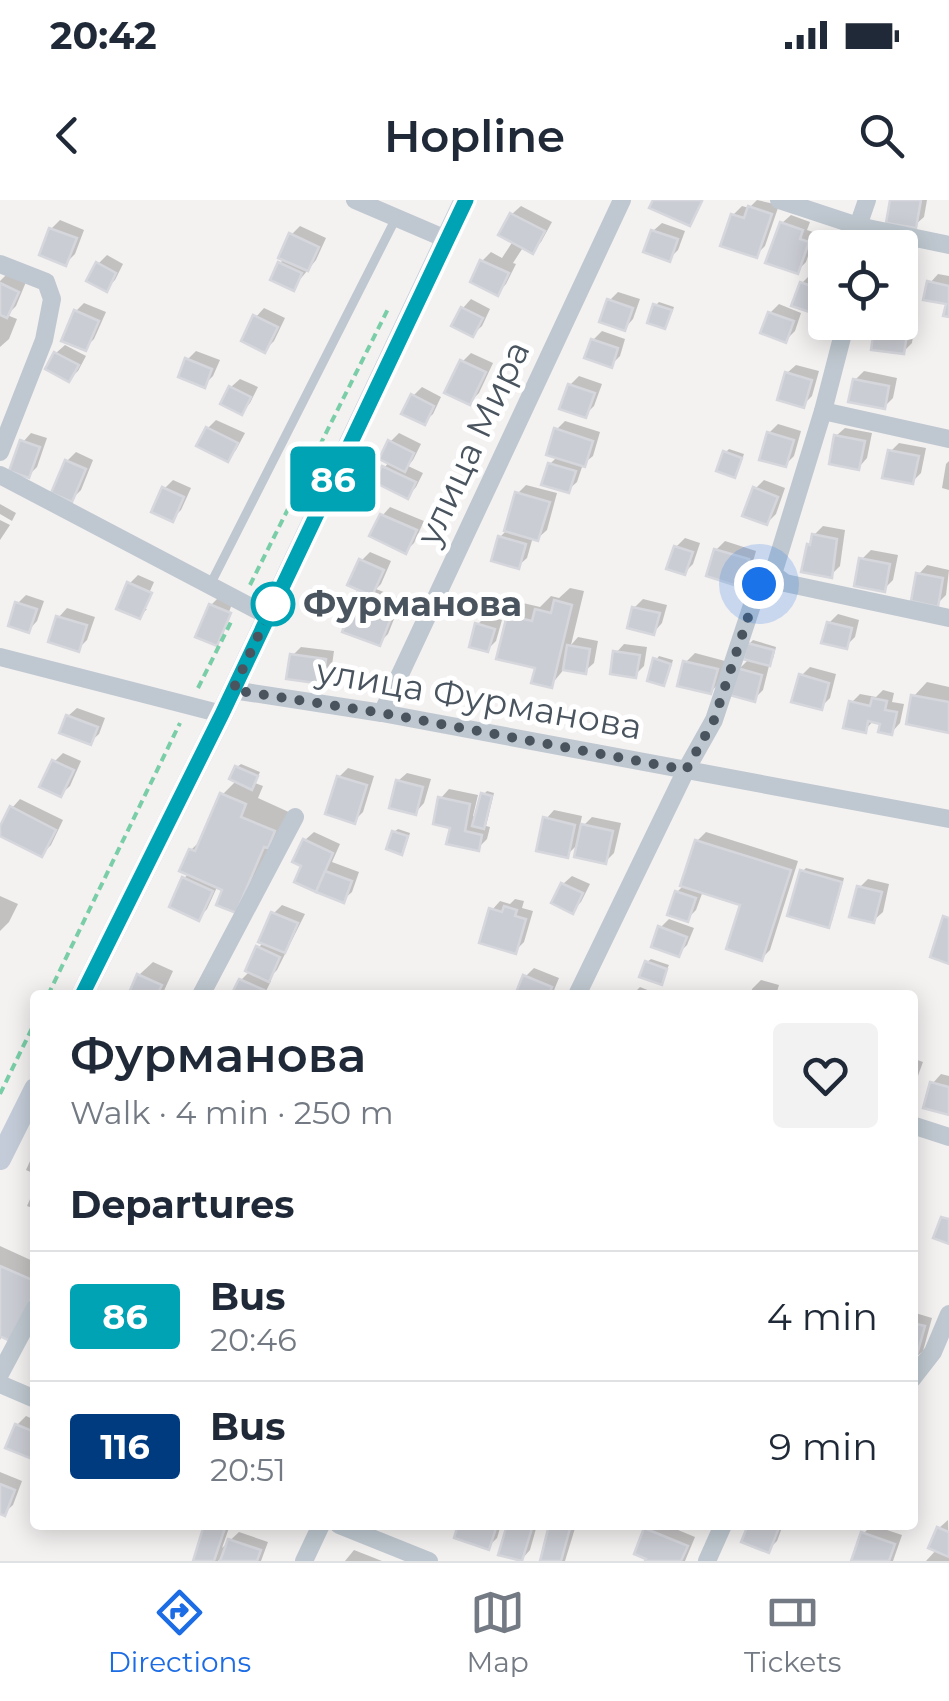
<!DOCTYPE html>
<meta charset="utf-8">
<style>
body{margin:0;font-family:Montserrat,sans-serif;background:#f2f2f3;color:#1f2937;height:100vh;display:flex;flex-direction:column;font-size:38px;white-space:nowrap}
*{box-sizing:border-box;margin:0}
p{font-size:32px;color:#747a83}
.icon{flex:none;width:55px;height:55px;fill:none;stroke:currentColor;stroke-width:2;stroke-linecap:round;stroke-linejoin:round}
.map{position:relative;flex:1;overflow:hidden}
.details{position:absolute;left:30px;top:790px;width:888px;height:540px;display:flex;flex-direction:column;background:#fff;border-radius:10px;box-shadow:0 5px 25px #0003}
.details>*{flex:none}
.badge{padding:0 20px;border-radius:8px;font-size:35px;line-height:65px}
.controls{position:absolute;left:808px;top:30px;display:grid;gap:20px}
.controls a{display:grid;place-items:center;width:110px;height:110px;border-radius:10px;background:#fff;box-shadow:0 5px 25px #0003;font-size:50px}
.you{position:absolute;width:50px;height:50px;margin:-25px;border:8px solid #fff;border-radius:50%;background:#1a73e8;box-shadow:0 0 0 15px #1a73e833}
.map>.badge{position:absolute;translate:-50% -50%;box-shadow:0 0 0 5px #fff}
h2{padding:0 40px;font-size:38px;line-height:90px}
.round{display:grid;place-items:center;flex:none;width:105px;height:105px;border-radius:10px;background:#f2f2f3}
.head{display:flex;align-items:center;justify-content:space-between;height:170px;padding:0 40px}
h1{font-size:48px;font-weight:600;line-height:75px}
ul{padding:0;list-style:none}
li{display:flex;align-items:center;gap:30px;height:130px;padding:0 40px;border-top:2px solid #e0e1e3}
li div{flex:1}
li b{display:block;font-size:38px}
li em{font-style:normal}
li .badge{min-width:110px;font-weight:700;text-align:center}
.status{display:flex;justify-content:space-between;align-items:center;height:70px;padding:0 50px;background:#fff;direction:ltr}
.status svg{height:28px;fill:currentColor}
header{display:flex;justify-content:space-between;align-items:center;height:130px;padding:0 40px;background:#fff;font-size:45px;font-weight:600}
.tab-bar{display:flex;justify-content:space-around;align-items:center;height:140px;border-top:2px solid #e0e1e3;background:#fff;font-size:28px;color:#747a83}
.tab-bar a{display:grid;justify-items:center;gap:5px}
.tab-bar .on{color:#1b6ce5}
.map>svg:first-child{display:block}
</style>
<div class="status"><b>20:42</b><svg viewBox="0 0 49 12"><path d="M0 12V9h3v3zM5 12V6h3v6zM10 12V3h3v9zM15 12V0h3v12zM26 1h20v11H26zM47 4h2v5h-2z"/></svg></div>
<header><svg class="icon" aria-label="back" viewBox="0 0 24 24"><path d="M15 5l-7 7 7 7"/></svg>Hopline<svg class="icon" aria-label="search" viewBox="0 0 24 24"><circle cx="10" cy="10" r="6"/><path d="M15 15l6 6"/></svg></header>
<div class="map">
<svg width="949" height="1361" viewBox="0 0 949 1361">
<rect width="100%" height="100%" fill="#f4f1f1"/>
<g fill="#0003">
<polygon points="757,0 779,5 765,46 756,55 733,15 742,6 749,8"/>
<polygon points="893,0 927,0 924,17 915,25"/>
<polygon points="521,6 552,22 541,42 532,51 524,46 513,63 516,64 506,84 498,93 482,61 491,52 502,58 513,41 512,14"/>
<polygon points="791,15 810,22 807,30 816,33 806,62 797,71 782,23"/>
<polygon points="60,20 84,30 75,54 66,63 51,29"/>
<polygon points="662,23 685,31 678,50 669,59 653,31"/>
<polygon points="300,26 326,38 316,60 293,88 280,63 285,58 291,35"/>
<polygon points="878,43 897,47 897,48 873,48"/>
<polygon points="107,55 123,64 115,80 106,89 98,64"/>
<polygon points="7,74 26,82 16,106 7,115 17,119 9,139 0,147 0,81"/>
<polygon points="811,74 825,79 825,115 802,83"/>
<polygon points="938,74 949,76 949,115 949,102 930,83"/>
<polygon points="618,92 640,99 633,119 625,128 609,101"/>
<polygon points="901,97 918,99 912,143 903,152 900,122"/>
<polygon points="471,99 490,109 482,126 473,134 463,108"/>
<polygon points="659,102 674,107 668,123 665,127 655,106"/>
<polygon points="84,103 106,112 94,139 85,148 76,111"/>
<polygon points="779,104 801,113 795,131 786,140 770,113"/>
<polygon points="264,108 285,118 274,141 265,150 256,117"/>
<polygon points="602,131 625,139 620,156 611,165 593,140"/>
<polygon points="65,145 86,156 78,171 69,179 56,153"/>
<polygon points="196,151 220,160 213,176 204,185 187,160"/>
<polygon points="471,153 493,163 479,193 470,202 462,162"/>
<polygon points="796,165 819,171 812,196 803,205 787,173"/>
<polygon points="864,171 897,178 893,198 884,207 855,180"/>
<polygon points="579,176 602,184 594,206 585,215 570,185"/>
<polygon points="240,179 258,187 250,203 242,212 231,187"/>
<polygon points="422,187 441,197 433,214 424,222 413,196"/>
<polygon points="216,220 245,233 236,250 228,259 208,228"/>
<polygon points="565,221 600,232 593,256 583,264 577,282 568,290 550,264 558,256 556,230"/>
<polygon points="778,224 801,231 794,256 785,265 769,233"/>
<polygon points="845,228 872,233 867,258 859,267 836,236"/>
<polygon points="31,233 47,238 37,267 28,276 23,242"/>
<polygon points="399,233 421,244 413,260 408,266 423,273 416,287 408,296 384,268 390,261 390,242"/>
<polygon points="899,243 926,248 921,273 913,281 890,252"/>
<polygon points="729,249 744,254 738,271 735,275 725,253"/>
<polygon points="76,252 93,260 81,290 72,299 67,261"/>
<polygon points="949,261 949,290 942,288 946,264"/>
<polygon points="173,280 191,288 181,310 172,319 164,289"/>
<polygon points="764,280 785,288 776,314 767,323 755,289"/>
<polygon points="526,285 557,293 547,330 538,338 533,337 527,358 518,366 500,337 507,330 517,294"/>
<polygon points="0,304 16,313 12,321 0,314"/>
<polygon points="390,307 424,321 414,343 406,351 382,316"/>
<polygon points="0,320 10,325 0,340"/>
<polygon points="823,326 845,330 840,366 831,375 809,345 814,335"/>
<polygon points="685,338 700,343 693,364 684,373 676,347"/>
<polygon points="725,341 756,351 749,376 740,384 716,350"/>
<polygon points="871,350 898,355 893,380 884,389 862,359"/>
<polygon points="370,352 391,361 381,384 376,389 402,399 388,434 379,443 360,395 365,389 361,361"/>
<polygon points="927,365 949,370 946,395 937,404 919,374"/>
<polygon points="138,375 154,382 142,409 147,409 140,416 129,384"/>
<polygon points="570,388 584,391 571,445 578,437 598,441 594,463 585,471 565,468 551,485 509,416 523,403 540,407 551,396 559,398"/>
<polygon points="26,395 44,401 37,421 29,430 17,404"/>
<polygon points="220,396 233,402 219,436 224,436 217,443 211,405"/>
<polygon points="643,399 667,405 662,423 654,432 634,408"/>
<polygon points="67,408 95,417 87,440 78,449 59,417"/>
<polygon points="838,414 859,420 855,437 846,446 829,423"/>
<polygon points="486,416 502,420 496,441 487,450 477,425"/>
<polygon points="753,440 776,447 773,459 767,465 769,466 763,490 754,499 739,469 750,458 749,444"/>
<polygon points="624,444 647,447 644,466 635,475 616,453"/>
<polygon points="301,447 334,451 331,472 322,481 292,456"/>
<polygon points="695,453 725,461 719,483 711,492 686,462"/>
<polygon points="659,456 673,460 667,479 663,483 656,460"/>
<polygon points="810,467 836,474 830,498 821,507 801,476"/>
<polygon points="927,482 949,487 949,530 914,496"/>
<polygon points="883,490 894,493 892,502 904,504 900,523 892,532 883,522 874,520 865,530 851,503 860,494 876,497"/>
<polygon points="77,508 105,518 99,534 90,542 68,516"/>
<polygon points="63,553 81,561 70,586 61,594 54,562"/>
<polygon points="241,564 260,572 255,583 263,586 258,598 291,613 253,692 235,710 225,688 218,685 207,709 199,718 184,678 190,673 191,650 205,636 222,595 237,580 237,567"/>
<polygon points="348,568 374,576 363,612 354,621 339,577"/>
<polygon points="407,573 431,579 424,603 416,612 398,581"/>
<polygon points="449,589 478,595 473,616 477,617 483,595 487,591 494,593 486,626 490,627 487,639 478,648 453,626 441,598"/>
<polygon points="20,599 63,620 51,645 42,654 0,633 12,608"/>
<polygon points="554,610 582,616 579,630 592,617 621,623 614,653 605,662 580,642 567,655 546,619"/>
<polygon points="398,629 410,633 405,648 401,652 394,632"/>
<polygon points="314,632 340,644 332,662 359,672 352,692 343,700 304,665 305,640"/>
<polygon points="706,632 798,661 770,750 762,758 743,703 703,691 696,710 687,719 677,692 682,687 697,641"/>
<polygon points="806,668 844,678 832,721 828,725 802,672"/>
<polygon points="572,676 590,684 581,702 572,711 563,684"/>
<polygon points="868,679 889,684 883,712 874,720 859,688"/>
<polygon points="0,696 18,704 9,722 0,731"/>
<polygon points="515,699 524,701 522,708 533,711 524,742 515,751 492,710 500,701 510,704"/>
<polygon points="282,705 305,714 277,770 267,780 271,781 264,795 234,795 241,780 250,771 258,748 264,742 273,714"/>
<polygon points="669,719 694,728 687,745 678,754 660,728"/>
<polygon points="651,759 669,765 661,782 647,762"/>
<polygon points="153,762 173,771 162,795 130,795 139,775"/>
<polygon points="534,768 559,778 552,795 517,795 525,777"/>
<polygon points="761,780 779,785 776,795 751,795 752,789"/>
<polygon points="640,787 660,795 632,795"/>
<polygon points="912,858 923,862 912,892"/>
<polygon points="941,874 949,876 949,911 933,883"/>
<polygon points="35,950 35,974 26,970"/>
<polygon points="35,988 35,1009 27,1006"/>
<polygon points="0,1046 35,1062 35,1103 2,1135 0,1140"/>
<polygon points="912,1112 932,1118 923,1151 914,1159 912,1159"/>
<polygon points="26,1216 35,1220 35,1253 31,1256 17,1225"/>
<polygon points="0,1272 22,1281 13,1305 4,1313 0,1312"/>
<polygon points="948,1320 949,1361 926,1361 937,1349 939,1328"/>
<polygon points="207,1325 230,1325 222,1348 239,1332 268,1342 261,1361 223,1361 225,1354 218,1361 195,1361"/>
<polygon points="461,1325 501,1325 497,1338 488,1347"/>
<polygon points="510,1325 537,1325 530,1350 522,1359"/>
<polygon points="552,1325 576,1325 565,1361 542,1361"/>
<polygon points="651,1325 666,1325 695,1337 685,1361 648,1361 646,1329"/>
<polygon points="751,1325 783,1325 777,1341 768,1350"/>
<polygon points="872,1325 902,1335 893,1361 853,1361 864,1333"/>
<polygon points="354,1350 382,1361 345,1361"/>
</g>
<g fill="#cbcdd4" stroke="#d5d7dd" stroke-width="2.5">
<polygon points="653,0 700,0 702,1 690,26 649,8"/>
<polygon points="890,0 921,0 916,28 886,23"/>
<polygon points="748,6 772,14 757,58 720,46 731,14 744,18"/>
<polygon points="510,13 545,31 533,54 498,35"/>
<polygon points="780,22 803,30 800,39 809,42 798,74 765,63"/>
<polygon points="49,28 77,38 66,66 39,55"/>
<polygon points="651,30 678,39 670,62 643,52"/>
<polygon points="289,33 319,47 308,71 278,58"/>
<polygon points="480,60 509,73 498,96 470,82"/>
<polygon points="96,62 116,73 107,92 86,81"/>
<polygon points="278,62 302,73 294,91 270,80"/>
<polygon points="927,81 949,86 949,117 943,116 946,104 923,100"/>
<polygon points="800,82 825,91 825,117 791,106"/>
<polygon points="0,83 19,92 7,118 0,115"/>
<polygon points="607,99 633,108 625,131 599,122"/>
<polygon points="653,104 672,110 665,129 647,123"/>
<polygon points="900,106 911,108 904,154 871,150 875,122 900,122"/>
<polygon points="461,107 483,118 473,137 451,126"/>
<polygon points="74,110 99,121 86,151 61,141"/>
<polygon points="768,112 794,121 786,143 760,133"/>
<polygon points="253,115 278,127 265,153 241,141"/>
<polygon points="591,139 618,148 612,168 584,158"/>
<polygon points="54,152 79,165 69,182 45,169"/>
<polygon points="185,158 212,169 205,188 178,177"/>
<polygon points="460,160 486,172 470,205 444,193"/>
<polygon points="785,172 812,180 804,208 777,200"/>
<polygon points="853,179 889,186 885,209 848,202"/>
<polygon points="568,184 595,193 586,218 559,209"/>
<polygon points="229,186 251,197 242,215 220,204"/>
<polygon points="411,194 434,206 425,225 401,214"/>
<polygon points="206,227 238,243 228,262 196,246"/>
<polygon points="554,228 593,241 585,267 546,255"/>
<polygon points="767,232 794,240 786,267 759,260"/>
<polygon points="834,235 865,241 859,270 829,264"/>
<polygon points="20,240 40,247 29,278 9,271"/>
<polygon points="388,240 414,253 405,272 379,259"/>
<polygon points="888,250 919,256 913,284 882,278"/>
<polygon points="723,251 742,258 735,278 716,271"/>
<polygon points="65,260 86,269 72,302 51,293"/>
<polygon points="548,263 576,271 569,293 541,285"/>
<polygon points="382,266 416,282 408,299 374,282"/>
<polygon points="162,287 184,297 173,322 151,312"/>
<polygon points="753,287 778,297 767,325 742,316"/>
<polygon points="515,292 550,302 538,341 504,331"/>
<polygon points="380,314 417,330 406,354 369,336"/>
<polygon points="812,334 837,339 832,378 801,372 807,344 810,345"/>
<polygon points="498,336 526,344 519,369 491,361"/>
<polygon points="674,346 693,352 685,375 666,369"/>
<polygon points="714,349 749,359 740,387 706,376"/>
<polygon points="859,358 890,364 885,392 854,386"/>
<polygon points="359,359 384,370 372,396 347,385"/>
<polygon points="916,373 943,378 938,407 911,401"/>
<polygon points="127,382 152,393 140,419 116,409"/>
<polygon points="357,393 395,408 380,446 342,432"/>
<polygon points="554,400 572,405 552,488 531,483 535,468 496,459 507,415 532,421 535,409 551,413"/>
<polygon points="15,402 37,409 29,433 8,426"/>
<polygon points="209,404 231,413 217,446 195,437"/>
<polygon points="632,407 660,413 654,435 627,428"/>
<polygon points="56,416 87,425 79,452 48,442"/>
<polygon points="827,422 852,428 847,449 821,443"/>
<polygon points="475,423 495,429 488,452 469,447"/>
<polygon points="747,443 774,450 770,466 743,459"/>
<polygon points="567,445 590,449 586,474 563,470"/>
<polygon points="613,451 640,455 636,478 610,474"/>
<polygon points="290,454 326,459 323,484 286,479"/>
<polygon points="653,458 671,464 664,486 647,481"/>
<polygon points="683,461 718,469 711,494 677,486"/>
<polygon points="737,468 762,475 755,502 729,495"/>
<polygon points="799,474 829,483 822,510 791,502"/>
<polygon points="911,495 949,502 949,533 906,524"/>
<polygon points="872,498 887,501 885,510 897,512 892,535 878,532 880,524 868,521 866,533 843,528 849,501 870,506"/>
<polygon points="66,515 98,527 91,545 59,533"/>
<polygon points="52,560 74,570 61,597 39,587"/>
<polygon points="235,566 258,576 252,590 229,579"/>
<polygon points="337,576 367,585 355,624 325,614"/>
<polygon points="396,580 423,587 416,615 389,608"/>
<polygon points="220,593 246,604 241,617 275,631 268,648 264,647 236,713 216,705 222,690 179,671 189,649 195,651"/>
<polygon points="481,593 492,596 484,629 472,626"/>
<polygon points="438,597 470,604 465,631 482,635 479,651 446,644 450,628 433,624"/>
<polygon points="10,606 56,630 42,657 0,636 0,626"/>
<polygon points="543,617 575,625 568,658 536,651"/>
<polygon points="581,624 613,631 606,664 574,657"/>
<polygon points="392,631 408,636 402,655 386,649"/>
<polygon points="303,639 333,653 316,692 294,682 301,666 292,662"/>
<polygon points="695,640 791,670 762,761 726,749 740,705 680,686"/>
<polygon points="800,670 842,682 829,728 787,716"/>
<polygon points="325,671 352,681 344,703 316,692"/>
<polygon points="182,677 213,691 199,721 169,707"/>
<polygon points="561,683 583,693 573,714 551,703"/>
<polygon points="857,686 882,692 874,723 849,717"/>
<polygon points="675,691 696,698 688,722 667,715"/>
<polygon points="504,706 517,710 515,716 526,719 516,754 479,743 489,708 502,712"/>
<polygon points="271,712 298,723 285,753 258,742"/>
<polygon points="943,716 949,718 949,764 930,757"/>
<polygon points="658,726 687,737 679,757 651,747"/>
<polygon points="256,746 280,757 269,782 245,771"/>
<polygon points="645,761 667,769 662,785 639,777"/>
<polygon points="137,774 162,785 157,795 128,795"/>
<polygon points="523,775 552,787 549,795 515,795"/>
<polygon points="239,779 264,790 262,795 231,795"/>
<polygon points="930,882 949,887 949,915 923,908"/>
<polygon points="941,1017 949,1019 949,1044 933,1038"/>
<polygon points="0,1066 35,1081 35,1091 12,1142 0,1136"/>
<polygon points="912,1123 925,1126 915,1162 912,1161"/>
<polygon points="15,1224 35,1232 35,1252 32,1259 5,1248"/>
<polygon points="0,1284 15,1290 5,1316 0,1314"/>
<polygon points="204,1325 226,1325 214,1361 193,1361"/>
<polygon points="458,1325 497,1325 489,1350 454,1338"/>
<polygon points="507,1325 533,1325 522,1361 498,1355"/>
<polygon points="549,1325 571,1325 561,1361 540,1361"/>
<polygon points="748,1325 780,1325 769,1353 741,1342"/>
<polygon points="937,1327 949,1332 949,1357 928,1348"/>
<polygon points="644,1328 688,1346 681,1361 645,1361 646,1359 634,1354"/>
<polygon points="861,1332 895,1344 889,1361 851,1361"/>
<polygon points="228,1339 261,1350 257,1361 220,1361"/>
</g>
<g fill="none" stroke-linecap="round" stroke-linejoin="round">
<g stroke="#79cea7" stroke-width="4" stroke-dasharray="8 5" stroke-linecap="butt">
<polyline points="250,385 389,107"/>
<polyline points="198,488 232,420"/>
<polyline points="48,795 180,523"/>
<polyline points="0,894 35,822"/>
</g>
<polyline stroke="#bfc8d0" stroke-width="9" points="210,385 396,18"/>
<g stroke="#bfc8d0" stroke-width="18">
<polyline points="355,0 446,39"/>
<polyline points="779,0 858,26 949,45"/>
<polyline points="855,48 858,26 867,0"/>
<polyline points="0,64 46,82 52,99 44,140 0,252"/>
<polyline points="846,122 823,211 773,374 785,383 949,418"/>
<polyline points="823,211 949,239"/>
<polyline points="0,275 268,416"/>
<polyline points="0,457 222,514"/>
<polyline points="233,490 382,513 949,619"/>
<polyline points="382,513 622,0"/>
<polyline points="201,795 295,617"/>
<polyline points="577,795 686,570 714,520 759,384 773,374"/>
<polyline points="912,925 949,937"/>
<polyline points="0,1174 35,1108"/>
<polyline points="912,1179 933,1152 949,1114"/>
<polyline points="0,1184 35,1199"/>
<polyline points="339,1325 429,1361"/>
<polyline points="304,1361 321,1325"/>
<polyline points="707,1361 723,1325"/>
</g>
<g stroke="#c3ccd8" stroke-width="22">
<polyline points="82,795 222,514 465,0"/>
<polyline points="0,959 35,889"/>
</g>
</g>
<g fill="none" stroke-linecap="round" stroke-linejoin="round">
<g stroke="#fff" stroke-width="22">
<polyline id="line" points="82,795 222,514 466,0"/>
</g>
<use href="#line" stroke="#00a3b4" stroke-width="15"/>
<polyline stroke="#49545f" stroke-width="10" stroke-dasharray="0 18" points="273,404 233,490 382,513 686,570 714,520 759,384"/>
</g>
<circle fill="#fff" stroke="#00a3b4" stroke-width="5" cx="273" cy="404" r="20"/>
<g text-anchor="middle" stroke-width="10" stroke-linejoin="round" paint-order="stroke">
<g font-size="35" fill="#49545f" stroke="#fff">
<text transform="translate(473 243) rotate(-65)" y="12">улица Мира</text>
<text transform="translate(479 499) rotate(10)" y="12">улица Фурманова</text>
</g>
<g font-size="35" font-weight="bold" fill="#49545f" stroke="#fff" text-anchor="start">
<text x="303" y="416">Фурманова</text>
</g>
</g>
</svg>
<div class="controls">
<a><svg class="icon" aria-label="locate" viewBox="0 0 24 24"><circle cx="12" cy="12" r="6"/><path d="M12 2v4M12 18v4M2 12h4M18 12h4"/></svg></a>
</div>
<div class="you" style="left:759px;top:384px"></div>
<b class="badge" style="left:333px;top:279px;background:#00a3b4;color:#fff">86</b>
<section class="details">
<div class="head"><div><h1>Фурманова</h1><p>Walk · 4 min · 250 m</p></div><a class="round"><svg class="icon" aria-label="heart" viewBox="0 0 24 24"><path d="M12 20l-8-8c-3-5 5-10 8-4 3-6 11-1 8 4z"/></svg></a></div>
<h2>Departures</h2>
<ul>
<li><span class="badge" style="background:#00a3b4;color:#fff">86</span><div><b>Bus</b><p>20:46</p></div><em>4 min</em></li>
<li><span class="badge" style="background:#003b80;color:#fff">116</span><div><b>Bus</b><p>20:51</p></div><em>9 min</em></li>
</ul>
</section>
</div>
<nav class="tab-bar">
<a class="on"><svg class="icon" aria-label="directions" viewBox="0 0 24 24"><path d="M12 3l9 9-9 9-9-9zM9 14v-3h6M13 9l2 2-2 2"/></svg>Directions</a>
<a><svg class="icon" aria-label="map" viewBox="0 0 24 24"><path d="M3 6l6-2 6 2 6-2v14l-6 2-6-2-6 2zM9 4v14M15 6v14"/></svg>Map</a>
<a><svg class="icon" aria-label="tickets" viewBox="0 0 24 24"><path d="M3 7h18v10H3zM15 7v10"/></svg>Tickets</a>
</nav>
